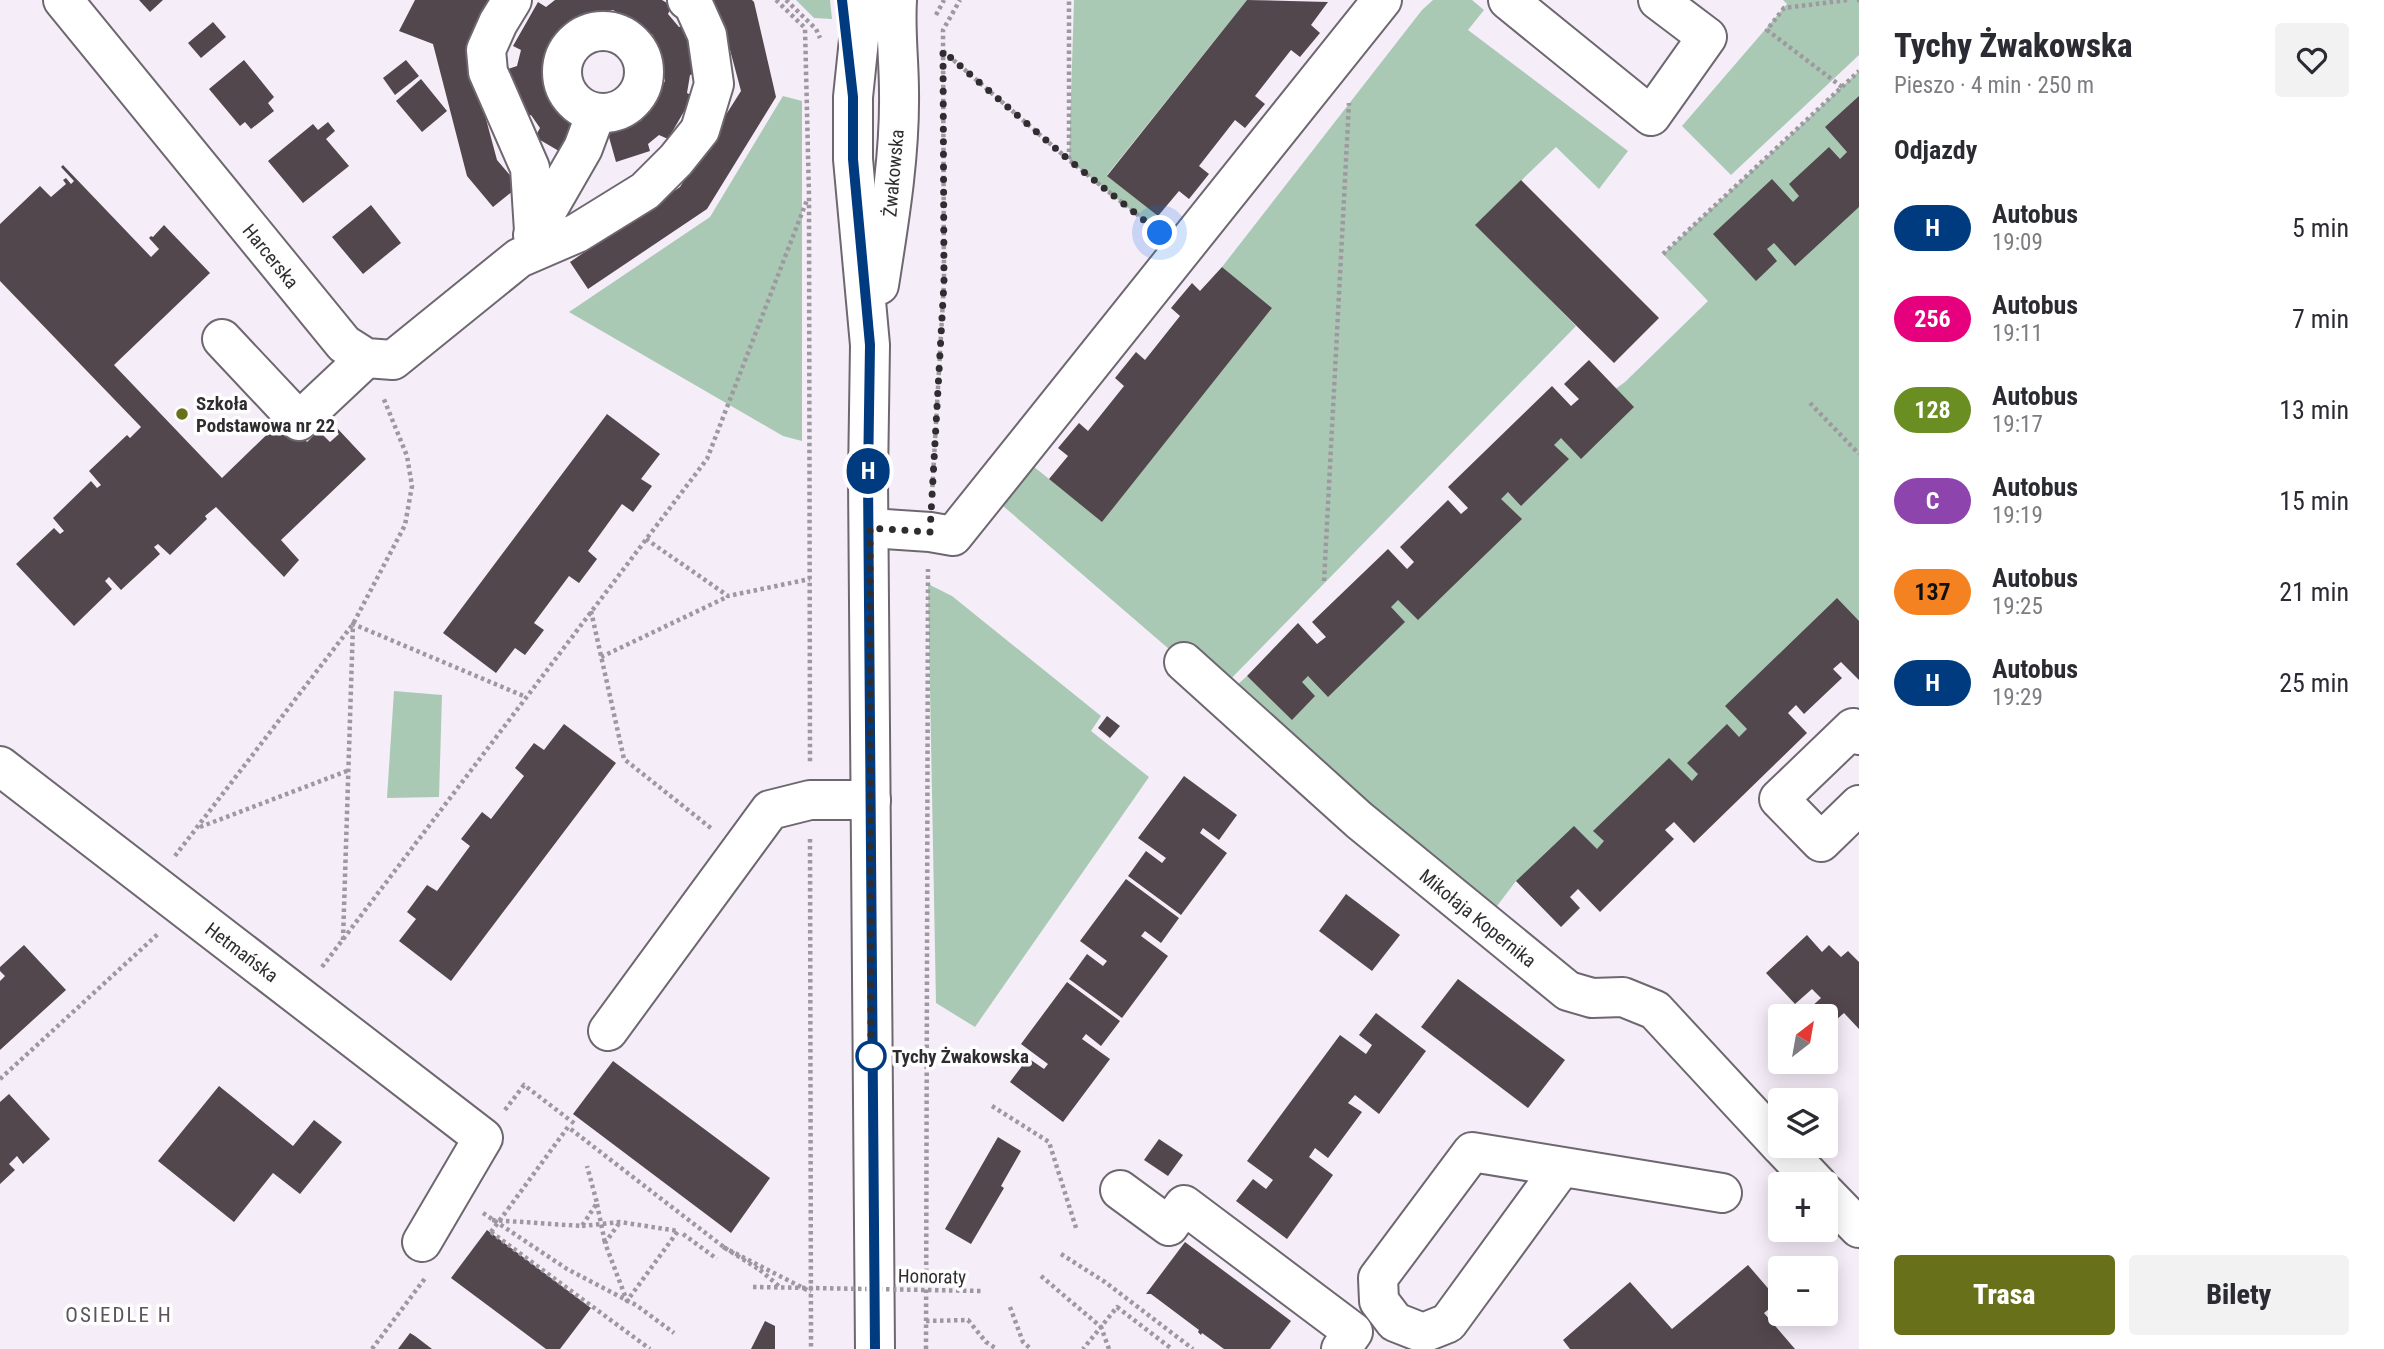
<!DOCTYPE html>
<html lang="pl">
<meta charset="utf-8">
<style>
body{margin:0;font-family:"Roboto Condensed",sans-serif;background:#f2f2f3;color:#2b2b33;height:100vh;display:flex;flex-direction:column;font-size:26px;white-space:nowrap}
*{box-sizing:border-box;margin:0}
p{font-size:23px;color:#7c7c81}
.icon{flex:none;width:38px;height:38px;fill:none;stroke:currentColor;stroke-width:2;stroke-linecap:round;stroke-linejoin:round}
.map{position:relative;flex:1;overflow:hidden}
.side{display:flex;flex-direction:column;background:#fff;width:525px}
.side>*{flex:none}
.badge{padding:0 14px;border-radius:23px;font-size:24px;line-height:46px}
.needle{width:46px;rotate:31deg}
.buttons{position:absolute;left:1768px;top:1004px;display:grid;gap:14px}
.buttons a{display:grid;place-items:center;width:70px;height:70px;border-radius:7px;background:#fff;box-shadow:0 4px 18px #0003;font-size:35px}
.you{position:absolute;width:35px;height:35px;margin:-18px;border:5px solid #fff;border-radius:50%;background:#1a73e8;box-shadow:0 0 0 10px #1a73e833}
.map>.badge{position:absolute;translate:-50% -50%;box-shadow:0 0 0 4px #fff}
h2{padding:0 35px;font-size:26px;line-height:63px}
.round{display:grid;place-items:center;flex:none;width:74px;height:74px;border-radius:7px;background:#f2f2f3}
.headline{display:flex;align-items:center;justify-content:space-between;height:119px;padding:0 35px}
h1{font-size:33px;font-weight:800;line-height:52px}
.primary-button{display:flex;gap:14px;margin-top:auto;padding:14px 35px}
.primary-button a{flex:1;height:80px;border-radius:7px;background:#68711a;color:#fff;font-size:28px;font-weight:800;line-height:80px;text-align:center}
.primary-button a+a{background:#f2f2f3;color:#2b2b33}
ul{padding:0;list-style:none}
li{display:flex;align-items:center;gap:21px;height:91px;padding:0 35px}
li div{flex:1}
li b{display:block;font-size:26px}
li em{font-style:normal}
li .badge{min-width:77px;font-weight:700;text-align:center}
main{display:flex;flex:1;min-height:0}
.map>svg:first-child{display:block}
</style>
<main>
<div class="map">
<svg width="1859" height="1349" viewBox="0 0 1859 1349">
<rect width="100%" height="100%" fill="#f5edf8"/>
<g fill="#aac9b4">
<polygon points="796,0 830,0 832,19 814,18"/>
<polygon points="1074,0 1247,0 1107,175 1158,216 1149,225 1069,160"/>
<polygon points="1433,0 1472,0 1484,10 1468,30 1628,151 1599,189 1556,147 1476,224 1576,326 1217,693 1184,662 988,493 1019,455 1102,521 1272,308 1222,267 1422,10"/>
<polygon points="1783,0 1859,0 1859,55 1731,175 1682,126 1787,4"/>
<polygon points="1859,71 1859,629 1647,828 1541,906 1516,881 1494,910 1234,688 1247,676 1268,696 1379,599 1554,434 1625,382 1708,301 1663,254"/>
<polygon points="783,96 802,101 802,441 783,436 569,312 710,217"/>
<polygon points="928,584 952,596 1101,716 1091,731 1149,777 975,1027 936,1003"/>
<polygon points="394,691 442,695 439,797 387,798"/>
</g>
<g fill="#52474c">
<polygon points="139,0 163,0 150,12"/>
<polygon points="415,0 496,0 468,52 497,160 519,186 493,207 467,176 433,44 399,31"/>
<polygon points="555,0 662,0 672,6 668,14 679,27 685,26 697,73 690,75 687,93 693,96 668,139 659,135 648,144 650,151 616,162 607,130 641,121 665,81 653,35 613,10 567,22 543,62 554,109 582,126 564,154 535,137 540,128 531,115 522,118 508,69 517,66 521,50 513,46 538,2 546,7"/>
<polygon points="710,0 752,0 754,2 776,97 707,209 588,289 570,262 680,187 741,91 721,16"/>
<polygon points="1247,0 1328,2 1311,25 1320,33 1300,57 1291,50 1255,96 1265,104 1245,128 1235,120 1199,166 1209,174 1189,199 1179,191 1158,216 1107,176"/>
<polygon points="213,22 226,37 201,58 188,43"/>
<polygon points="244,60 274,97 268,103 274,111 251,129 245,122 240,126 209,89"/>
<polygon points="406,60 419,76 395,95 383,78"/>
<polygon points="421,79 447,111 422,132 396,101"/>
<polygon points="1859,96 1859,207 1795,266 1774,243 1767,249 1777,261 1756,281 1713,234 1772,179 1793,202 1799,196 1789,184 1829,147 1840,159 1847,152 1825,127"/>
<polygon points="328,122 335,131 326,139 349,166 303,203 268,161 313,124 318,130"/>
<polygon points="63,165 151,257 159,249 149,238 151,236 153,237 164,225 210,273 114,365 222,478 284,418 307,442 316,433 314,431 317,429 330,442 339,434 335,430 337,428 366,459 281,540 299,560 284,577 216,507 205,516 207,519 170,555 158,544 154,547 160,554 121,590 109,577 105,581 112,589 74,626 16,564 54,528 60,534 64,531 53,518 91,481 97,488 101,485 89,471 127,435 130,438 141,427 0,281 0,224 40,186 51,197 66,184 63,180 66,178 71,184 74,181 61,167"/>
<polygon points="1521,180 1659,318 1614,363 1475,225"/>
<polygon points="371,205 401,243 363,274 332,237"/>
<polygon points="1222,267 1272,308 1102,522 1049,479 1068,456 1058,448 1079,423 1088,431 1124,386 1115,378 1136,352 1145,360 1180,316 1171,308 1192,283 1200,291"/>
<polygon points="1589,360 1634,407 1581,459 1561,438 1554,445 1569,459 1521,506 1508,492 1501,499 1522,519 1418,620 1398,600 1391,607 1405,622 1328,697 1308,676 1302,682 1315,696 1292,720 1247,676 1298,623 1317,644 1326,637 1312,622 1388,549 1407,569 1414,562 1400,547 1448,500 1461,514 1468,508 1448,487 1552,386 1571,406 1579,399 1564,384"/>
<polygon points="607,414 660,454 641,479 652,486 633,512 622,504 588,551 597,559 579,583 569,576 534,623 544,630 525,655 515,648 496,673 443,633"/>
<polygon points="1837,598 1859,621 1859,680 1841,662 1833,669 1842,678 1804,714 1796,705 1788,713 1807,733 1694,843 1674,822 1665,830 1674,839 1600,912 1578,889 1570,897 1580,908 1561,927 1516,881 1574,826 1597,849 1604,841 1593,831 1669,758 1692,781 1698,774 1687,763 1727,724 1739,737 1747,729 1725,706"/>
<polygon points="1107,716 1120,726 1110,738 1098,728"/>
<polygon points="564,724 616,763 451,981 399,941 416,919 407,912 427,885 437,891 470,846 461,839 482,812 491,819 524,776 515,768 534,743 544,750"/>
<polygon points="1184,776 1237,815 1219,840 1203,828 1200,833 1227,853 1181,915 1128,876 1146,851 1162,863 1166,858 1138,838"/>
<polygon points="1126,879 1179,918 1161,943 1145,931 1141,936 1168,956 1122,1018 1069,979 1087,954 1103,966 1107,961 1080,941"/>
<polygon points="1346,894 1400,935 1372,971 1319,931"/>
<polygon points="1807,935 1822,952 1829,945 1841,957 1848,951 1859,962 1859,1029 1844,1013 1828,1027 1825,1024 1825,1017 1818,1017 1810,1008 1821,998 1812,989 1795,1004 1766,973"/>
<polygon points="24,945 66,990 0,1050 0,981 5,976 0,971 0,967"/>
<polygon points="1458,979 1565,1060 1528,1108 1421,1027"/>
<polygon points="1067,982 1120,1021 1101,1046 1086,1034 1082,1039 1110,1059 1063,1122 1010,1082 1028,1058 1044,1069 1048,1064 1021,1044"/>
<polygon points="1376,1013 1426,1051 1379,1114 1355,1095 1348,1103 1362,1112 1328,1158 1315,1148 1309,1157 1333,1175 1287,1239 1236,1201 1253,1179 1266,1189 1273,1180 1247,1161 1340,1035 1366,1054 1372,1045 1359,1035"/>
<polygon points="613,1061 770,1178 731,1233 573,1114"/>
<polygon points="219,1086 293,1146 314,1120 342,1142 300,1194 273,1173 234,1222 158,1161"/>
<polygon points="9,1094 50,1139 23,1164 17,1156 9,1164 15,1170 0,1184 0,1102"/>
<polygon points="998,1137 1021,1151 1001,1186 1004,1188 971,1244 945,1229"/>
<polygon points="1159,1139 1183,1155 1168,1176 1144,1160"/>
<polygon points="487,1230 591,1308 560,1349 546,1349 451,1278"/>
<polygon points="1185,1242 1291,1321 1270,1349 1224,1349 1202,1333 1201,1335 1198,1332 1199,1330 1151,1294 1146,1294"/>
<polygon points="1748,1265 1779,1301 1764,1313 1795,1349 1570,1349 1563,1340 1630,1282 1672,1329"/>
<polygon points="765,1321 775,1326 775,1349 751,1349"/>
<polygon points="410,1333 415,1336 432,1349 398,1349"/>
</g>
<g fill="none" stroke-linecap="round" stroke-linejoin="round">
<g stroke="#6e6770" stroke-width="42">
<g id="minor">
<polyline points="63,0 344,344 366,358 393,360 519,258 577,233 645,191 676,160 700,130 714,84 707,35 693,4 687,0"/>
<polyline points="512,0 498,23 486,50 488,72 530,168 534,231"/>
<polyline points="859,0 860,30 853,97 853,159 870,345 868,478 875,1349"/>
<polyline points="1508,0 1651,116 1707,37 1658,0"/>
<circle cx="603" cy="72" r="41"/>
<polyline points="533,235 583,148 596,113"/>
<path d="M 879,285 C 889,221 900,156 899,92 C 899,61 895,31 897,0"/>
<polyline points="222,339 299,421 366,358"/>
<polyline points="870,528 930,532 953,536 1382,0"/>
<polyline points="1184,662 1359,820 1568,991 1592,998 1623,997 1655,1010 1780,1145"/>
<polyline points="1859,735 1853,728 1779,799 1821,842 1859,805"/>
<polyline points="0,766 483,1138 422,1242"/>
<polyline points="608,1031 770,810 810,800 871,800"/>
<polyline points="1781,1146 1818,1185"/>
<polyline points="1561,1168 1448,1323 1423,1333 1395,1322 1379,1301 1378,1278 1472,1152 1722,1193"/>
<polyline points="1120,1190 1169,1226 1184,1205 1353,1332 1341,1349"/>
<polyline points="1825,1193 1859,1228"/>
</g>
</g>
<g stroke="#9e98a0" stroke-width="4.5" stroke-dasharray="3.5 3.5" stroke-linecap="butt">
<polyline points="776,0 805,28 809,196 810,764"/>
<polyline points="786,0 816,29 820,38"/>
<polyline points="1857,0 1859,0"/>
<polyline points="936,15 944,0"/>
<polyline points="943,51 1069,160 1154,228"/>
<polyline points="1842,87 1767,30 1784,8 1848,0"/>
<polyline points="1069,159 1069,0"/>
<polyline points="1663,254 1859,71"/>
<polyline points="1810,403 1859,454"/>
<polyline points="932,494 944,282 943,30 960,0"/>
<polyline points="646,539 728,596 810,579"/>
<polyline points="1324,581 1349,103"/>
<polyline points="591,611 624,759 712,829"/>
<polyline points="601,657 727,597"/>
<polyline points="200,827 347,771"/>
<polyline points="810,839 811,1349"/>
<polyline points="175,856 353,624 405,525 412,486 407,456 383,397"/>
<polyline points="343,940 353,624 526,697"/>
<polyline points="322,967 707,459 807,200"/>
<polyline points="0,1079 159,933"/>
<polyline points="992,1106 1049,1142 1077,1231"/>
<polyline points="505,1110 524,1085 575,1124"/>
<polyline points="597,1204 605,1243"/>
<polyline points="508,1209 568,1127 725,1248"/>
<polyline points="483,1213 567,1269 636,1305 674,1333"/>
<polyline points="492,1220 582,1226 597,1203 587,1166"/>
<polyline points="582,1226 620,1222 678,1231 627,1301 605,1243 620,1222"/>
<polyline points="491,1232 650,1349"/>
<polyline points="683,1234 717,1259"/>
<polyline points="723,1247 811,1292"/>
<polyline points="1061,1254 1105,1282 1193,1349"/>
<polyline points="760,1270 780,1287"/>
<polyline points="1041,1276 1101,1327 1083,1349"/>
<polyline points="1010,1307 1023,1342 1031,1349"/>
<polyline points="926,1321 968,1320 986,1342 997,1349"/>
<polyline points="372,1349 426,1277"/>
<polyline points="926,1349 928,569"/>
<polyline points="1109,1349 1101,1327 1117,1307 1172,1349"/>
</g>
<use href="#minor" stroke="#fff" stroke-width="38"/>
<g stroke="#9e98a0" stroke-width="4.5" stroke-dasharray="3.5 3.5" stroke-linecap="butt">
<polyline points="491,1232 508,1209"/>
<polyline points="725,1248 760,1270"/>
<polyline points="753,1287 984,1291"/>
</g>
</g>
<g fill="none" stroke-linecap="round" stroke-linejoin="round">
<g stroke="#fff" stroke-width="16">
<polyline id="line" points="842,0 853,97 853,159 870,345 868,478 875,1349"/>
</g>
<use href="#line" stroke="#003b80" stroke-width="10"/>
<polyline stroke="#302d31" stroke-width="7" stroke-dasharray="0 12.6" points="871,1056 871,1058 870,528 930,532 944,282 943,51 1069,160 1160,233"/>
</g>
<circle fill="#68711a" stroke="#fefefe" stroke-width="2.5" cx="182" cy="414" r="7"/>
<circle fill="#fff" stroke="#003b80" stroke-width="3.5" cx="871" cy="1056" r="14"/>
<g text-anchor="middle" stroke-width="7" stroke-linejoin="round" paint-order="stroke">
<g font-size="19" fill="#302d31" stroke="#fefefe">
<text transform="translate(893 173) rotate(-85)" y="7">Żwakowska</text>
<text transform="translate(271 256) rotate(51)" y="7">Harcerska</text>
<text transform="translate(1478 918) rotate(39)" y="7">Mikołaja Kopernika</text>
<text transform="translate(242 952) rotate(37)" y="7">Hetmańska</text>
<text transform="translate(932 1276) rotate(1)" y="7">Honoraty</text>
</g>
<g font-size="19" font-weight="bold" fill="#302d31" stroke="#fefefe" text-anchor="start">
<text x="196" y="410">Szkoła<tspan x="196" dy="22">Podstawowa nr 22</tspan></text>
</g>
<g font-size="19" font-weight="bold" fill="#302d31" stroke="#fefefe" text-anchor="start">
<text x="892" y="1063">Tychy Żwakowska</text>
</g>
<g font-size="21" letter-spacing="2" fill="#5a545c" stroke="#fefefe">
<text x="119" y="1322">OSIEDLE H</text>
</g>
</g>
</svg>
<div class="buttons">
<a><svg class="needle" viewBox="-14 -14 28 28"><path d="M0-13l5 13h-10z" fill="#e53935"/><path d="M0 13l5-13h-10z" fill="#7c7c81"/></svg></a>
<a><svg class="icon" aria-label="layers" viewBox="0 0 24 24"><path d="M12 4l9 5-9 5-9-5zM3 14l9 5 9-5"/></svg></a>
<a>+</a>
<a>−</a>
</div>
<div class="you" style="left:1160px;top:233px"></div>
<b class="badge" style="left:868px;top:471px;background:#003b80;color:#fff">H</b>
</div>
<section class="side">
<div class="headline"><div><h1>Tychy Żwakowska</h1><p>Pieszo · 4 min · 250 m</p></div><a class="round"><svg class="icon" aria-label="heart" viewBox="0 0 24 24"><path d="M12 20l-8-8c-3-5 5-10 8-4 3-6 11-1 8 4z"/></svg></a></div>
<h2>Odjazdy</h2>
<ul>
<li><span class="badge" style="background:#003b80;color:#fff">H</span><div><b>Autobus</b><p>19:09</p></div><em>5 min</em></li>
<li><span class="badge" style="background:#e6007e;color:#fff">256</span><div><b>Autobus</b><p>19:11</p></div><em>7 min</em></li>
<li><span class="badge" style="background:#6b8e23;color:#fff">128</span><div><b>Autobus</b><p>19:17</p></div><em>13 min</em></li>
<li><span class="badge" style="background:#8e44ad;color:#fff">C</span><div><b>Autobus</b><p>19:19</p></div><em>15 min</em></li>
<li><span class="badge" style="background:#f58220;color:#111">137</span><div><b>Autobus</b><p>19:25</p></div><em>21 min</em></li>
<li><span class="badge" style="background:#003b80;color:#fff">H</span><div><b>Autobus</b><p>19:29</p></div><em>25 min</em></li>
</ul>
<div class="primary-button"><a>Trasa</a><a>Bilety</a></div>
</section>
</main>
